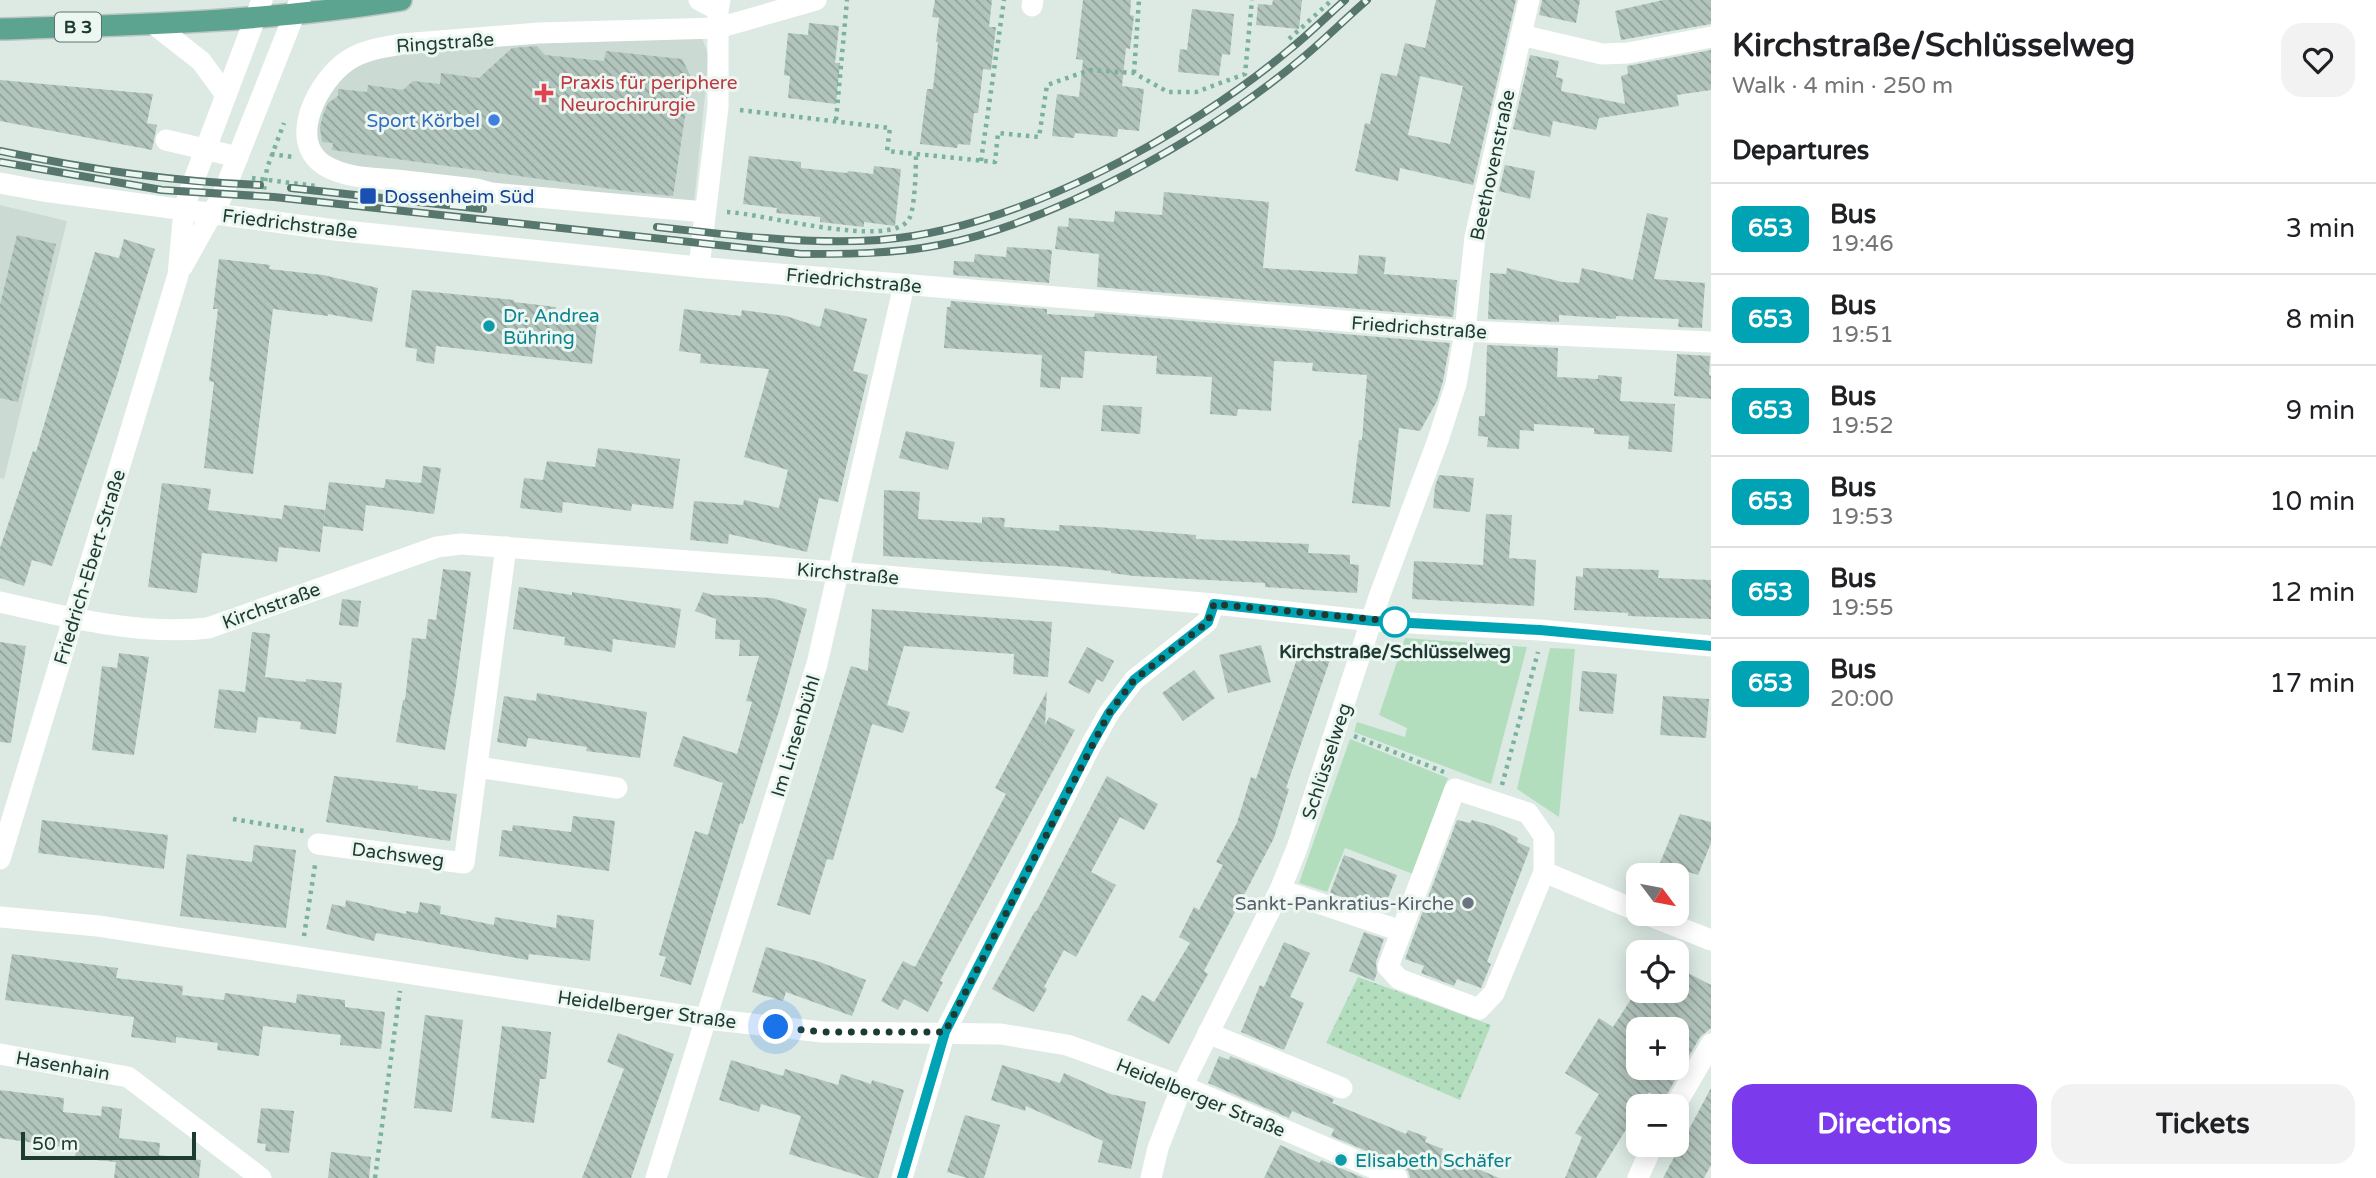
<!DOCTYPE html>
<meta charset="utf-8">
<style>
body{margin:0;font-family:"Varela Round",sans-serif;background:#f2f2f2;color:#202124;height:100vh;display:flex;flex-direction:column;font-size:26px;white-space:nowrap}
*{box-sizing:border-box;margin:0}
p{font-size:23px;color:#757577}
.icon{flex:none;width:38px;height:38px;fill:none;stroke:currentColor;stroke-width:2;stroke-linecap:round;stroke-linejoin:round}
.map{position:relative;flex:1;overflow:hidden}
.sheet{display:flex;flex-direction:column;background:#fff;width:665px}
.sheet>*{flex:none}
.badge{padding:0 14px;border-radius:10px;font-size:24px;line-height:46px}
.needle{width:46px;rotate:122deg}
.buttons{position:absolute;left:1626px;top:863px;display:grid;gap:14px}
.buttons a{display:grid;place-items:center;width:63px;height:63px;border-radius:14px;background:#fff;box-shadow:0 4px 18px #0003;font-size:35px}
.scale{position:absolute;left:21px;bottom:18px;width:175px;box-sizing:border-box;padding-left:7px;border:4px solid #1d3b32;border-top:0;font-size:19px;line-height:24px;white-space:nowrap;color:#1d3b32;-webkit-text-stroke:5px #edf7f2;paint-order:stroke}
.you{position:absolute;width:35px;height:35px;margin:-18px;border:5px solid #fff;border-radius:50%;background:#1a73e8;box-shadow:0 0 0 10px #1a73e833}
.map>.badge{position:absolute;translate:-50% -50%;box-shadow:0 0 0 4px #fff}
h2{padding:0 21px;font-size:26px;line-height:63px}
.round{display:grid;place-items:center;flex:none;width:74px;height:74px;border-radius:21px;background:#f2f2f2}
.summary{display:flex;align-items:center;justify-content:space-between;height:119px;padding:0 21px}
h1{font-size:33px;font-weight:800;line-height:52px}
.button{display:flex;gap:14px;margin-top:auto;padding:14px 21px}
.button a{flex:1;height:80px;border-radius:21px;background:#7c3aed;color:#fff;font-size:28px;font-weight:800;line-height:80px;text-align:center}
.button a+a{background:#f2f2f2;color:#202124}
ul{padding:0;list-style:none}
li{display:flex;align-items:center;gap:21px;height:91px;padding:0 21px;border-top:2px solid #e0e0e0}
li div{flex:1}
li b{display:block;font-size:26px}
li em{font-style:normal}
li .badge{min-width:77px;font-weight:700;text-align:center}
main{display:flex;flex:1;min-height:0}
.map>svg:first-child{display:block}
</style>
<main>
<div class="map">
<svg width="1711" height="1178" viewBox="0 0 1711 1178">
<defs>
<pattern id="garden-dots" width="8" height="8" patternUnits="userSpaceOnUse" patternTransform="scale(1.75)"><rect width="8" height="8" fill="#b3debe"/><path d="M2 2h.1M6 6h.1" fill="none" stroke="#9abfa4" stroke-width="1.8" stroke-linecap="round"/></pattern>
<pattern id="building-back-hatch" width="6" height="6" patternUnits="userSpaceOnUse" patternTransform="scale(1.75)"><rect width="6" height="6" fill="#b2c5bd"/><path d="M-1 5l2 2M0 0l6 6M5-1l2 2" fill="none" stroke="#90a19a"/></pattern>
</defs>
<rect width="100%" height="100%" fill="#ddeae4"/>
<g fill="#cbdad3">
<polygon points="700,33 709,56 694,204 350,172 320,153 312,132 316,112 349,69 372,58 527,38"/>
<polygon points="0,205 67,221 4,479 0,478"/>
</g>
<g fill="#b3debe">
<polygon points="1405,638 1527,647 1491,784 1354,732 1357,722 1405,737 1407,728 1379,715"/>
<polygon points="1550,648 1575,649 1559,817 1517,789"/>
<polygon points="1350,739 1448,778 1413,874 1345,848 1327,892 1299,883"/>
</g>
<polygon fill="url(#garden-dots)" points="1358,977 1491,1025 1460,1100 1326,1043"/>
<g fill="url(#building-back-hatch)" fill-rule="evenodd">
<polygon points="935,0 992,0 989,27 996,27 991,70 983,69 978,113 974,113 970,145 958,144 957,148 920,144 927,89 933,89 938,42 936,42 939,18 932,17"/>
<polygon points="1083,0 1131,0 1130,15 1134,16 1130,49 1126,48 1122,86 1144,89 1139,131 1118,129 1117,137 1075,133 1074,138 1052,136 1057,94 1079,97 1083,60 1076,59"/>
<polygon points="1273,0 1302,0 1299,29 1256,25 1258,4 1272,5"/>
<path d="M 1436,0 L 1516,0 L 1473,185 L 1400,168 L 1398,181 L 1355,171 L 1365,123 L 1370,124 L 1381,73 L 1397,76 L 1405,43 L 1425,48 ZM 1420,76 L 1463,86 L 1450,144 L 1408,135 Z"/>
<polygon points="1542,0 1580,0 1576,23 1539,15"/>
<polygon points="1663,0 1711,0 1711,24 1621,40 1615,11"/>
<polygon points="1192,9 1234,14 1230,55 1222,54 1219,76 1178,72 1180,49 1187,50"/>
<polygon points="809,23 839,26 835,63 840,63 836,104 788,98 790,76 784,75 788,33 808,35"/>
<polygon points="537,46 545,55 604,61 606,51 682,59 691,77 673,196 633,192 332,150 333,143 322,142 320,127 323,115 328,103 338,96 338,89 367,92 368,85 403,90 413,81 440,84 441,73 479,78 512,48"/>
<polygon points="1711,50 1711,90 1677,95 1679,106 1599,118 1596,130 1553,121 1550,137 1513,129 1530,55 1559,61 1556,77 1563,79 1561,91 1625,104 1621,76 1628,74 1627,66"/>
<polygon points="0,80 153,94 147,123 157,125 152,150 0,121"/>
<polygon points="749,156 801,162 801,168 847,173 848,171 873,174 874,166 901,169 895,226 864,222 864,227 820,222 820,217 776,213 777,208 743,204"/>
<polygon points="1505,165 1535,171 1530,199 1499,191"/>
<polygon points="1164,192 1269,202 1263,268 1357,274 1359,255 1386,257 1384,274 1457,280 1453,317 1097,287 1099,254 1055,249 1058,226 1068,227 1069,218 1114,222 1115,211 1162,215"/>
<polygon points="1647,213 1668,218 1654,279 1705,283 1702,328 1678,327 1679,319 1616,316 1616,319 1559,315 1559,322 1488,319 1490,273 1506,274 1507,268 1562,282 1579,283 1582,268 1633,280"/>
<polygon points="17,235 56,244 18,402 0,398 0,305"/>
<polygon points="124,239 155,249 117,376 52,566 32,560 24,586 0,578 0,548 33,451 36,452 95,252 119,258"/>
<polygon points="1007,247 1052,250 1049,283 953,275 954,261 974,262 975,254 1006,257"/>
<polygon points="219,259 270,265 269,269 323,275 378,288 372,322 328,314 328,316 273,309 253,474 204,468 214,382 209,381 218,309 213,309"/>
<polygon points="412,290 514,300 514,302 556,307 556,312 598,317 592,364 436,346 434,364 416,361 417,349 405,347"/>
<polygon points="951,301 1047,309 1047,314 1094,317 1095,313 1450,343 1443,381 1437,401 1420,431 1399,428 1390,507 1352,503 1359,440 1362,440 1367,375 1312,371 1313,363 1274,361 1271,411 1238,409 1237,416 1210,414 1212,377 1156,374 1157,356 1085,351 1083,378 1061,377 1060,389 1040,387 1042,355 944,348 947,307 950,307"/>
<polygon points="825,308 867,319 853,371 868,375 838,502 819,498 807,552 729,534 728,544 690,540 694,501 743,505 744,500 779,508 788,470 744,457 769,369 700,363 701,354 679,351 684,309 741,316 742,310 786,316 820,327"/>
<polygon points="1487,345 1558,348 1557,377 1598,379 1598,375 1622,377 1620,401 1675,404 1672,452 1628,449 1629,436 1594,434 1594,428 1534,424 1534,431 1520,430 1519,449 1487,447 1488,437 1478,436 1479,416 1485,416"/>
<polygon points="1677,354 1710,356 1709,375 1711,376 1711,399 1674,396"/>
<polygon points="1103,405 1142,407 1140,434 1101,431"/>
<polygon points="906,431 955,442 948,470 899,458"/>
<polygon points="598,448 680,459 673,509 632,504 631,511 563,502 562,513 520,508 524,478 543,480 547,461 595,467"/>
<polygon points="423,466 441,468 434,514 366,505 363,531 323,526 329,482 384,488 386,479 421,483"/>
<polygon points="1439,475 1474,478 1470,512 1433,508 1435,486"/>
<polygon points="162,483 211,489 208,510 282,519 284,505 325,510 320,552 279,547 277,562 202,553 197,593 148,587"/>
<polygon points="884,490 920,492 918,519 982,523 982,517 1005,518 1004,527 1059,531 1059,525 1097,527 1196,535 1196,539 1309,544 1308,553 1350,555 1350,564 1359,565 1357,593 1265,587 1265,583 1134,576 1111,573 1111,571 1057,566 883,556"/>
<polygon points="1486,514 1512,515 1509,558 1536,560 1534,606 1412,599 1414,561 1483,565"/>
<polygon points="1583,568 1659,570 1658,578 1711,580 1711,619 1628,616 1628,613 1574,610 1576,576 1583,577"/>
<polygon points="443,569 471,572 456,686 445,750 396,742 403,700 405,700 412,638 426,639 428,619 436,620"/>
<polygon points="519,587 572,595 572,592 681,609 675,648 613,639 612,652 564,645 565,637 513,629"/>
<polygon points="703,592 712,595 772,598 807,609 779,711 743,824 740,823 691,985 660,976 666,957 659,955 695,831 708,835 723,783 673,766 683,736 737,754 752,702 746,701 759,656 739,656 740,640 715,639 716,619 695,611"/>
<polygon points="342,599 361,601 358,627 339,625"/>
<polygon points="872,609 1052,622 1048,677 1013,674 1014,654 904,646 887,705 910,712 903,733 872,724 833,860 827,859 810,915 777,905 851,666 868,671"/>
<polygon points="252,632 270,634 265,677 306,682 306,679 342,683 336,734 300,729 301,722 258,717 256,733 214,728 219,689 245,692"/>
<polygon points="0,642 26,646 11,743 0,742"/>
<polygon points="1302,644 1332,654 1286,788 1289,789 1274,838 1204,971 1208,974 1169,1044 1127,1020 1142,995 1154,1002 1190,943 1179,937 1194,907 1199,910 1223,865 1216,862 1237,823 1251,777 1256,779"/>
<polygon points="1261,645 1271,682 1228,693 1219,655"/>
<polygon points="1087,647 1114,661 1103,682 1097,679 1089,694 1068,683"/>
<polygon points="119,653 149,657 134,755 92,750 102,666 117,668"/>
<polygon points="1194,670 1215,698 1183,721 1162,693"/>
<polygon points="1582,671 1617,674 1613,714 1579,711"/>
<polygon points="1047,691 1045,725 1049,717 1075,730 940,981 943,982 928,1012 904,999 898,1010 881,1001 903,961 915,967 1006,794 995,788"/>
<polygon points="537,693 647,712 640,758 586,751 587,747 528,738 526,747 497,742 504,696 536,701"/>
<polygon points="1663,696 1709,699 1706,738 1660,735"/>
<polygon points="334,776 418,786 418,789 457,794 450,841 326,822"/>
<polygon points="1107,776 1158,804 1144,830 1120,817 1091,872 1116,885 1076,957 1064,950 1044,987 1047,989 1034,1012 992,989 1035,911 1036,912"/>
<polygon points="1680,814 1711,822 1711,843 1698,875 1660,863"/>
<polygon points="573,816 615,821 609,871 499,856 502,830 512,831 513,825 571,832"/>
<polygon points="42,820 168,835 164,869 38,853"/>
<polygon points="1457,820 1470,823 1472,820 1494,826 1518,838 1517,842 1530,848 1487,962 1491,964 1481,988 1457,979 1454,986 1421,973 1424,966 1405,959"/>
<polygon points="254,845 296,850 286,928 180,916 187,854 252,862"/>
<polygon points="1344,855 1397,875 1383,911 1330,893"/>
<polygon points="346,900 406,914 406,911 418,913 420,902 441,906 440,914 494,925 495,917 556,928 557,915 594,920 590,961 529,954 528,960 376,933 374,941 326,929 332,904 345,907"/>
<polygon points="1364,932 1384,939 1376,962 1377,973 1374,981 1349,971"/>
<polygon points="1284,942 1310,953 1290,997 1304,1003 1284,1050 1241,1032 1260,985 1264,987"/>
<polygon points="766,947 820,962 866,980 852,1016 786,992 783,1001 752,992"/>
<polygon points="12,954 118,968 116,978 183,986 182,995 224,1000 225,993 296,1003 297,994 345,1000 345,1007 385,1012 381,1049 340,1045 341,1035 263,1026 259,1056 217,1050 218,1043 176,1037 176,1043 131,1037 134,1017 5,1000"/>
<path d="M 1676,967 L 1711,985 L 1711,1028 L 1700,1037 L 1663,1101 L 1649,1092 L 1640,1106 L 1638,1106 L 1638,1110 L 1596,1178 L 1565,1178 L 1582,1137 L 1575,1133 L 1599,1094 L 1565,1073 L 1599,1018 L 1613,1027 L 1637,990 L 1676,990 ZM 1638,1029 L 1676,1029 L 1676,1068 L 1638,1068 Z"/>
<polygon points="425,1015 463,1020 452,1112 414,1108"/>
<polygon points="502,1026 551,1032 546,1079 540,1079 534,1123 491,1118"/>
<polygon points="618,1033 674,1054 631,1178 582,1178 624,1069 607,1062"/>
<polygon points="1219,1056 1229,1060 1230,1056 1334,1099 1332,1103 1406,1134 1408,1130 1427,1137 1425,1142 1443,1149 1441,1153 1499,1178 1410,1178 1408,1171 1402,1166 1331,1136 1334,1129 1292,1111 1289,1118 1208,1083"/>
<polygon points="731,1060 783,1076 785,1069 838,1085 841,1074 871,1084 872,1080 904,1090 878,1178 867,1178 789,1154 801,1116 761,1104 759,1112 719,1100"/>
<polygon points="1002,1065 1060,1083 1064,1073 1110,1094 1146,1102 1131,1169 1098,1162 1103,1141 1026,1106 1025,1111 991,1100"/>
<polygon points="1711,1088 1711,1165 1704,1178 1663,1178"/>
<polygon points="0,1090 64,1098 63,1112 101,1116 102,1106 122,1109 119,1138 160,1143 159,1155 201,1160 199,1178 114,1178 116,1162 75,1158 76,1149 0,1138"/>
<polygon points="261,1108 294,1111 289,1153 265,1151 266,1144 257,1143"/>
<polygon points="965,1115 1000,1125 984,1178 967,1178 947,1172"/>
<polygon points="1280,1145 1320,1163 1321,1160 1364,1178 1264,1178"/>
<polygon points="331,1152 371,1157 369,1178 328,1178"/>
</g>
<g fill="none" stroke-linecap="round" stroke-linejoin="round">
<g stroke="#bbc4c2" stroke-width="24">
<path id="major" d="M 0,29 C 134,25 269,22 401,0"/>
</g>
<g stroke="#7ab19f" stroke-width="4.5" stroke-dasharray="3.5 5" stroke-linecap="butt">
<polyline points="1289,39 1332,0"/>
<polyline points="1134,73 1139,0"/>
<polyline points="740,110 890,128 887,151 995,162 998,133 1039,137 1047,85 1090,70 1134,73 1168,92 1196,92 1245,74 1252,0"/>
<polyline points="836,120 847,0"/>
<polyline points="271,154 293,157"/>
<polyline points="981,161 1004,0"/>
<polyline points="252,178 316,186"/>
<polyline points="263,198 267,168 284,123"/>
<path d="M 727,212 C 761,213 891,250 909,219 C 915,209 916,168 916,155"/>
<polyline points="1354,736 1444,772"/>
<polyline points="1502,785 1538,652"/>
<polyline points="233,819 304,831"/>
<polyline points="304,936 315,865"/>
<polyline points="375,1178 400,991"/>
</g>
<g stroke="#fff" stroke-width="21">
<polyline points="699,0 718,10"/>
<polyline points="1032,6 1033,0"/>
<polyline points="155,25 201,61 226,95"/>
<polyline points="1521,35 1602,54 1628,53 1711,37"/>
<polyline points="166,140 238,157"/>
<polyline points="0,183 43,191 335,230 708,268 1465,331 1711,342"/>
<path d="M 705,212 L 491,193 L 476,189 C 450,186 423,183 396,180 C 372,178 345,178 324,165 C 286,140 319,80 347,61 C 362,50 384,47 402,44 L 539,33 L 718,28 L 816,0"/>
<polyline points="182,267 223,194 300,0"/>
<polyline points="699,267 718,107 718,10 720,0"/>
<path d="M 0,602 C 64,617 144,636 208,628 L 437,547 L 461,544 L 839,572 L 1214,604 L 1373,621 L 1540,630 L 1711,646"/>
<polyline points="477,767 617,788"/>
<polygon points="1455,789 1528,813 1544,836 1544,872 1494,993 1479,1009 1399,979 1388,967"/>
<polyline points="318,844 464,863 506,547"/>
<polyline points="0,859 178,275 184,210 189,193 262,0"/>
<polyline points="1544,872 1638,911"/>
<polyline points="1280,890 1401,931"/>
<polyline points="1645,914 1711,940"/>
<polyline points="0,917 98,926 708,1019 822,1032 1001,1034 1067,1045 1182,1086 1397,1178"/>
<polyline points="1208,1033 1342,1088"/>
<polyline points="0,1054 128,1077 261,1178"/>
<polyline points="1675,1106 1711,1044"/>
<polyline points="656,1178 817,664 904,285"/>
<polyline points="902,1178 945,1032 1091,745 1109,713 1134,680 1207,622 1214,604"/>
<polyline points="1151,1178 1158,1148 1182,1086 1280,890 1297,848 1379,597 1438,440 1456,384 1465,331 1475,237 1529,0"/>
<polyline points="1638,1178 1653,1144"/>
</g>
<use href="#major" stroke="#5da490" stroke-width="21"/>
<g stroke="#57776e" stroke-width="8">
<g id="rail">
<path d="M 0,151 C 86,169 172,182 260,185"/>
<path d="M 0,162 L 162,190 L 274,197 L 801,254 C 848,254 893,254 939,245 C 1057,222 1207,137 1300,60 C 1323,41 1344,20 1367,0"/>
<polyline points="291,188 483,209"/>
<path d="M 657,227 C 731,235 805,245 879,240 C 1016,230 1186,136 1289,50 C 1309,34 1326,17 1345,0"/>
</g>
</g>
<use href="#rail" stroke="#edf7f2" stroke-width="5" stroke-dasharray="16" stroke-linecap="butt"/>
</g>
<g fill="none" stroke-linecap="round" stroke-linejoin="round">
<g stroke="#fff" stroke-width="16">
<polyline id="line" points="902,1178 945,1032 1091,745 1109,713 1134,680 1208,622 1214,604 1373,621 1540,630 1711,646"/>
</g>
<use href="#line" stroke="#00a3b4" stroke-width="10"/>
<polyline stroke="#1d3b32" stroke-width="7" stroke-dasharray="0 12.6" points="776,1027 822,1032 945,1032 1109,713 1134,680 1208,622 1214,604 1401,622 1395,622"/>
</g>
<path fill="#e0444e" stroke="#edf7f2" stroke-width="2.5" d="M540.5 82.5h7v7h7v7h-7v7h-7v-7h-7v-7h7z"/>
<circle fill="#3f7fe0" stroke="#edf7f2" stroke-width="2.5" cx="494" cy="120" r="7"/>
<rect fill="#1a4fb4" stroke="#edf7f2" stroke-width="2.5" x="359" y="187" width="18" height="18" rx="3.5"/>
<g fill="#0f9aa8" stroke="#edf7f2" stroke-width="2.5">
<circle cx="489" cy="326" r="7"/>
<circle cx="1341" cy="1160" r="7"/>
</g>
<circle fill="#fff" stroke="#00a3b4" stroke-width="3.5" cx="1395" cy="622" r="14"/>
<circle fill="#6b7280" stroke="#edf7f2" stroke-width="2.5" cx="1468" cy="903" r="7"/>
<g text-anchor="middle" stroke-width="6" stroke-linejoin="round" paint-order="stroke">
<rect fill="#edf7f2" stroke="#5b736c" stroke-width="2" x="55" y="12.5" width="46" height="29" rx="5"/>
<g font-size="18" font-weight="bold" fill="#1d3b32">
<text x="78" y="33">B 3</text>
</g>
<g font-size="19" fill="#1d3b32" stroke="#edf7f2">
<text transform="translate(445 42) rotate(-4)" y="7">Ringstraße</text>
<text transform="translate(1492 165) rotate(-78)" y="7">Beethovenstraße</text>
<text transform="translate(290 223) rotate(7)" y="7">Friedrichstraße</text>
<text transform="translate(854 280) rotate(5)" y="7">Friedrichstraße</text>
<text transform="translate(1419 327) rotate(4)" y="7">Friedrichstraße</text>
<text transform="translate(89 567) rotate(-73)" y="7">Friedrich-Ebert-Straße</text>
<text transform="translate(848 573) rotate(5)" y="7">Kirchstraße</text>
<text transform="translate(271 605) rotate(-20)" y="7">Kirchstraße</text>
<text transform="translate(795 736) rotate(-73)" y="7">Im Linsenbühl</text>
<text transform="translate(1326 761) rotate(-72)" y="7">Schlüsselweg</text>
<text transform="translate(398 854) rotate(7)" y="7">Dachsweg</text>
<text transform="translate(647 1009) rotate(8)" y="7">Heidelberger Straße</text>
<text transform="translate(63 1065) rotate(10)" y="7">Hasenhain</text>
<text transform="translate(1201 1097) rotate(22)" y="7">Heidelberger Straße</text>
</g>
<g font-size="19" fill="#be3a42" stroke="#edf7f2" text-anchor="start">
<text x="560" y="89">Praxis für periphere<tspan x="560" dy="22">Neurochirurgie</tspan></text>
</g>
<g font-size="19" fill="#366cbe" stroke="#edf7f2" text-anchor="end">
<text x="480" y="127">Sport Körbel</text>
</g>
<g font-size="19" fill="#164399" stroke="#edf7f2" text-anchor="start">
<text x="384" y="203">Dossenheim Süd</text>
</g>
<g font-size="19" fill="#0d838f" stroke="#edf7f2" text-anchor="start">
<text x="503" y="322">Dr. Andrea<tspan x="503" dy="22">Bühring</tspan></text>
<text x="1355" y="1167">Elisabeth Schäfer</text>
</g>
<g font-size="19" font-weight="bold" fill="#1d3b32" stroke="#edf7f2">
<text x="1395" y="658">Kirchstraße/Schlüsselweg</text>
</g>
<g font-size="19" fill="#5b616d" stroke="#edf7f2" text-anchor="end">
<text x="1454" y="910">Sankt-Pankratius-Kirche</text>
</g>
</g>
</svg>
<div class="buttons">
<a><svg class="needle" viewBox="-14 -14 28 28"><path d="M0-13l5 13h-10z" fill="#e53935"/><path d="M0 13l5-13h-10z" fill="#757577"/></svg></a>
<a><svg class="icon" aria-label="locate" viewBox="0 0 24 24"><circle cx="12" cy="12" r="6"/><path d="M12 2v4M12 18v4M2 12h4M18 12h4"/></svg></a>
<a>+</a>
<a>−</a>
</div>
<div class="scale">50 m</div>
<div class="you" style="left:776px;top:1027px"></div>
</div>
<section class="sheet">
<div class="summary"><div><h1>Kirchstraße/Schlüsselweg</h1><p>Walk · 4 min · 250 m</p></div><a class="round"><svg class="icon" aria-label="heart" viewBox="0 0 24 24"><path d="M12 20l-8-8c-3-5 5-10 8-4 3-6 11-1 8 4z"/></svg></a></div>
<h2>Departures</h2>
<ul>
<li><span class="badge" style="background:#00a3b4;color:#fff">653</span><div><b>Bus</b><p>19:46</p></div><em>3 min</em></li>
<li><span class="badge" style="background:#00a3b4;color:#fff">653</span><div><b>Bus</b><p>19:51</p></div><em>8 min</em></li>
<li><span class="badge" style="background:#00a3b4;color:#fff">653</span><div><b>Bus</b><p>19:52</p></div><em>9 min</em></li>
<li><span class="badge" style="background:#00a3b4;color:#fff">653</span><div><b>Bus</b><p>19:53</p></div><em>10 min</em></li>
<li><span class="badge" style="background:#00a3b4;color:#fff">653</span><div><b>Bus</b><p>19:55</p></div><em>12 min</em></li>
<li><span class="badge" style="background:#00a3b4;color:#fff">653</span><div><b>Bus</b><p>20:00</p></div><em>17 min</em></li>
</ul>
<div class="button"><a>Directions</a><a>Tickets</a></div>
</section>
</main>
